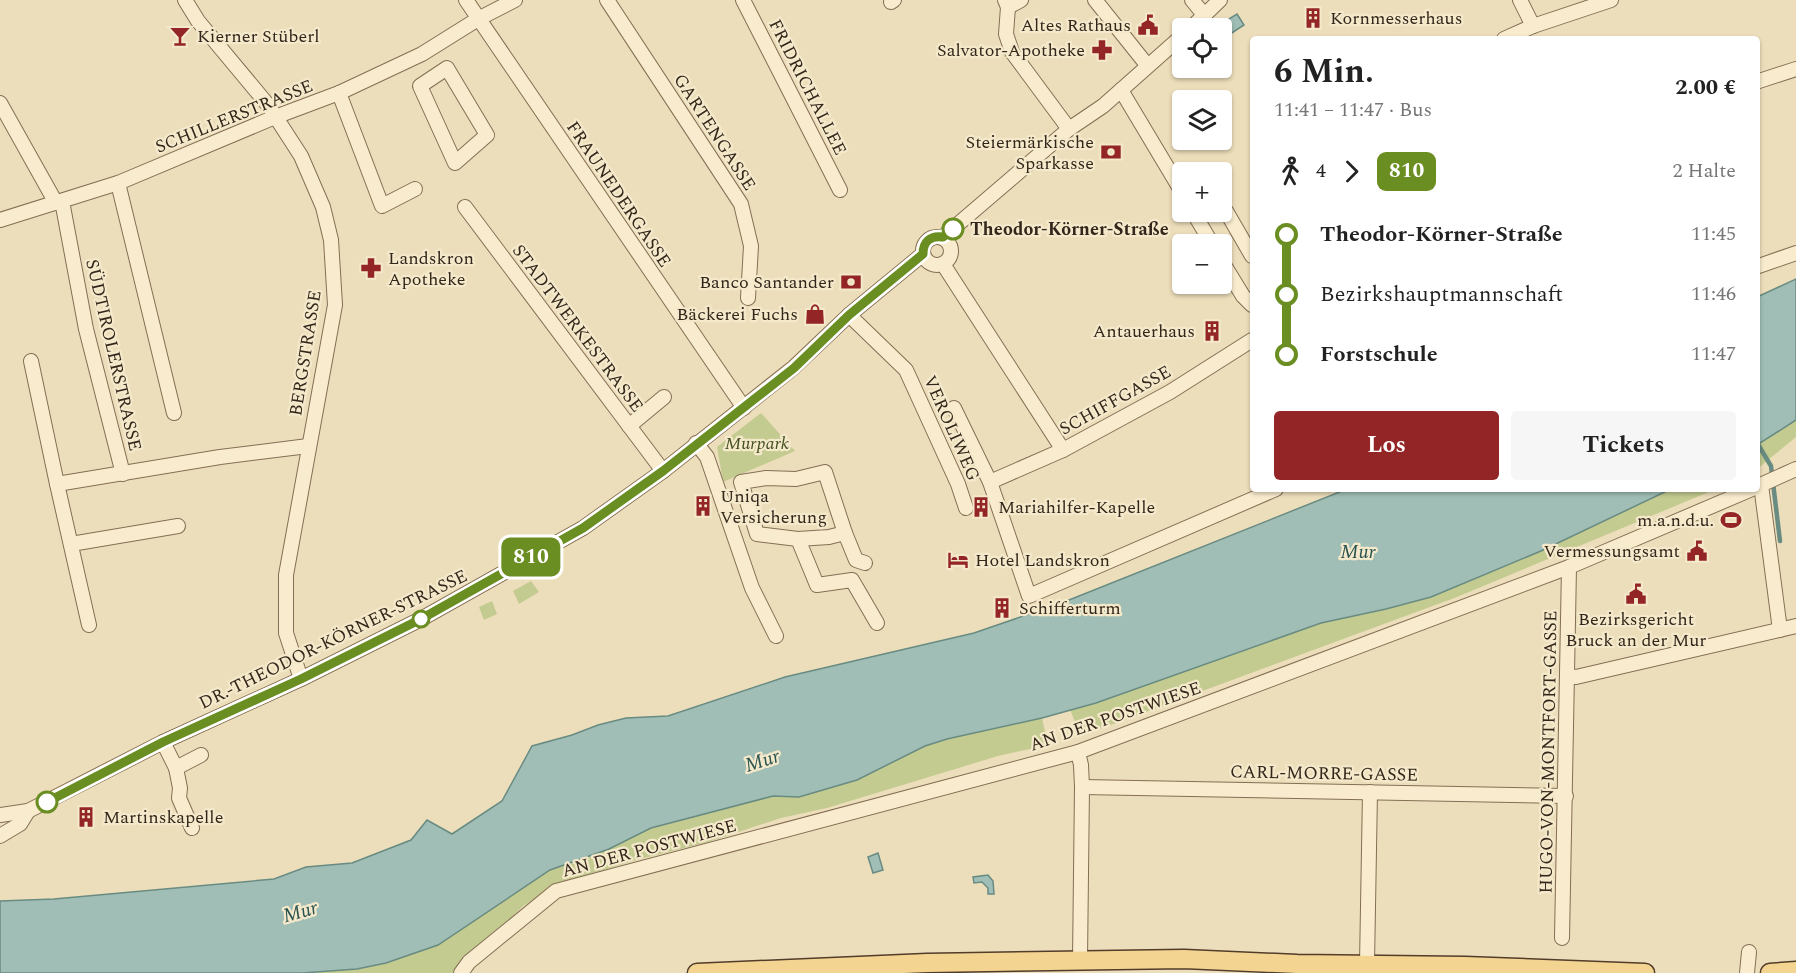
<!DOCTYPE html>
<html lang="de">
<meta charset="utf-8">
<style>
body{margin:0;font-family:Spectral,serif;background:#f6f6f6;color:#222;height:100vh;display:flex;flex-direction:column;font-size:22px;white-space:nowrap}
*{box-sizing:border-box;margin:0}
p{font-size:20px;color:#767676}
.icon{flex:none;width:33px;height:33px;fill:none;stroke:currentColor;stroke-width:2;stroke-linecap:round;stroke-linejoin:round}
.map{position:relative;flex:1;overflow:hidden}
.details{position:absolute;left:1250px;top:36px;width:510px;height:456px;display:flex;flex-direction:column;background:#fff;border-radius:6px;box-shadow:0 2px 4px #0004}
.details>*{flex:none}
.badge{padding:0 12px;border-radius:9px;font-size:21px;line-height:39px}
.controls{position:absolute;left:1172px;top:18px;display:grid;gap:12px}
.controls a{display:grid;place-items:center;width:60px;height:60px;border-radius:6px;background:#fff;box-shadow:0 2px 4px #0004;font-size:30px}
.map>.badge{position:absolute;translate:-50% -50%;box-shadow:0 0 0 3px #fff}
.legs{display:flex;align-items:center;gap:9px;height:66px;padding:0 24px;font-size:20px}
.legs p{margin-inline-start:auto}
.headline{display:flex;align-items:center;justify-content:space-between;height:102px;padding:0 24px}
h1{font-size:33px;font-weight:700;line-height:45px}
.primary-button{display:flex;gap:12px;margin-top:auto;padding:12px 24px}
.primary-button a{flex:1;height:69px;border-radius:6px;background:#932526;color:#fff;font-size:24px;font-weight:700;line-height:69px;text-align:center}
.primary-button a+a{background:#f6f6f6;color:#222}
ul{padding:0 24px;list-style:none}
li{display:flex;align-items:center;gap:21px;height:60px;font-size:22px}
li i{display:grid;place-items:center;width:9px;height:100%;margin:0 8px;background:currentColor}
li i::after{content:'';width:15px;height:15px;margin:-8px;border:4px solid;border-radius:50%;background:#fff}
li p{margin-inline-start:auto}
li:first-child i{background:linear-gradient(#0000 50%,currentColor 0)}
li:last-child i{background:linear-gradient(currentColor 50%,#0000 0)}
.map>svg:first-child{display:block}
</style>
<div class="map">
<svg width="1796" height="973" viewBox="0 0 1796 973">
<rect width="100%" height="100%" fill="#eddebb"/>
<g fill="#c4cb90">
<polygon points="761,413 795,451 723,482 717,447"/>
<polygon points="1796,420 1796,437 1757,469 1757,445"/>
<polygon points="1671,489 1716,489 1457,597 1089,733 1080,735 1070,709 1096,703 1321,623 1386,609 1431,597 1541,551"/>
<polygon points="531,581 539,592 519,604 513,591"/>
<polygon points="492,601 497,614 484,620 479,607"/>
<polygon points="1042,718 1048,745 998,756 827,808 781,818 708,842 636,860 558,884 523,906 454,973 303,973 357,969 386,963 438,945 550,870 609,849 651,828 773,795 799,797 857,780 925,746 947,739"/>
</g>
<g fill="#a0beb5" stroke="#688b82" stroke-width="1.5">
<polygon points="1237,14 1244,25 1221,40 1221,28 1214,28"/>
<polygon points="1796,279 1796,420 1757,445 1757,297"/>
<polygon points="1347,489 1671,489 1541,551 1431,597 1386,609 1321,623 1096,703 1042,718 947,739 925,746 857,780 799,797 773,796 651,828 609,849 550,870 438,945 386,963 357,969 302,973 0,973 0,901 54,899 274,879 306,867 352,863 411,840 427,820 452,834 502,801 532,746 572,735 598,725 626,718 668,716 785,677 974,633 1064,602"/>
<polygon points="878,853 883,870 873,873 868,857"/>
<polygon points="988,875 993,881 994,894 988,894 988,888 982,882 974,883 973,877"/>
</g>
<g fill="none" stroke-linecap="round" stroke-linejoin="round">
<polyline stroke="#688b82" stroke-width="4.5" points="1756,441 1771,466 1780,541"/>
<g stroke="#846e55" stroke-width="16">
<g id="minor">
<polyline points="185,0 198,21 268,105 301,156 323,207 331,240 335,305 286,575 286,633 301,679"/>
<polyline points="466,0 744,408"/>
<polyline points="607,0 741,204 751,246 748,298"/>
<polyline points="743,0 840,190"/>
<polyline points="1005,0 1008,7 1021,0"/>
<polyline points="1095,0 1147,65"/>
<polyline points="1192,0 1205,16"/>
<polyline points="1520,0 1533,26"/>
<polyline points="891,2 894,0"/>
<polyline points="1008,7 1006,34 1012,52 1069,129"/>
<polyline points="1191,28 1220,0"/>
<polyline points="1504,39 1533,26 1611,0"/>
<polygon points="447,68 487,135 455,163 420,86"/>
<polyline points="1756,82 1796,69"/>
<polyline points="1121,90 1182,192"/>
<polyline points="339,93 382,206 415,189"/>
<polyline points="0,103 56,203"/>
<polyline points="118,183 174,413"/>
<polyline points="62,201 86,329 123,474"/>
<polyline points="465,207 663,471"/>
<polyline points="1226,211 1252,256"/>
<polyline points="1193,212 1212,244"/>
<polyline points="0,220 118,183 275,117 339,93 422,54 478,19 515,0"/>
<circle cx="937" cy="251" r="14"/>
<polyline points="943,237 1069,129 1103,106 1182,36"/>
<polyline points="1221,260 1243,296 1252,305"/>
<polyline points="943,264 1063,450"/>
<polyline points="1756,267 1796,253"/>
<polyline points="849,315 906,370 958,484 966,508"/>
<polyline points="31,361 57,484 220,457 308,446"/>
<polyline points="954,408 990,482 1029,596 1276,489"/>
<polyline points="629,426 664,397"/>
<polyline points="696,443 707,457 752,588 776,636"/>
<polyline points="990,482 1063,450 1170,392 1252,340"/>
<polyline points="57,484 89,625"/>
<polyline points="1761,485 1780,630"/>
<polyline points="1756,487 1796,469"/>
<polyline points="798,539 757,534 741,482 766,478 796,479 825,472 845,533"/>
<polyline points="71,544 178,526"/>
<polyline points="865,563 856,560 845,533 829,537 798,539 817,585 852,580 877,623"/>
<polyline points="1567,676 1576,677 1796,626"/>
<polyline points="163,742 176,768 180,788 179,798 192,828"/>
<polyline points="1078,752 1081,765 1082,787 1080,960"/>
<polyline points="176,768 201,755"/>
<polyline points="1082,787 1566,796"/>
<polyline points="0,815 28,811 163,742 301,679 421,619 583,528 663,471 793,368 849,315 923,254"/>
<polyline points="0,836 20,824 28,811"/>
<polyline points="1562,938 1569,567"/>
<polyline points="1367,964 1370,792"/>
<polyline points="461,973 469,962 556,891 1078,752 1569,567 1752,489"/>
<polyline points="1747,973 1749,952"/>
</g>
</g>
<g stroke="#523c2a" stroke-width="21">
<g id="major">
<polyline points="697,973 927,963 1184,959 1297,964 1465,966 1645,973"/>
<polyline points="1770,973 1796,971"/>
</g>
</g>
<use href="#minor" stroke="#f9ecce" stroke-width="14"/>
<use href="#major" stroke="#f3d491" stroke-width="18"/>
</g>
<g fill="none" stroke-linecap="round" stroke-linejoin="round">
<g stroke="#fff" stroke-width="14">
<path id="line-1" d="M 47,802 L 163,742 L 301,679 L 421,619 L 583,528 L 663,471 L 794,368 L 849,315 L 923,254 C 923,242 930,235 943,237 L 953,229"/>
</g>
<use href="#line-1" stroke="#6b8e23" stroke-width="9"/>
</g>
<defs>
<g id="building-bare" transform="scale(1.62)"><path d="M-4-6H4V6H1V3H-1V6H-4ZM-2.5-4.3h1.7v1.8h-1.7ZM.8-4.3h1.7v1.8H.8ZM-2.5-1h1.7V.8h-1.7ZM.8-1h1.7V.8H.8Z" fill="#932526" stroke="#f5e9cb" stroke-width="2.5" paint-order="stroke"/></g>
<g id="civic-bare" transform="scale(1.62)"><path d="M-.6-6.5H3V-4.5H.6V-3L4-1V1h2V6H-6V1h2V-1L-.6-3ZM-1.2 2.5V6h2.4V2.5Z" fill="#932526" stroke="#f5e9cb" stroke-width="2.5" paint-order="stroke"/></g>
<g id="bar-bare" transform="scale(1.62)"><path d="M-6-5H6L.8 .8V4.5H3.5V6h-7V4.5H-.8V.8Z" fill="#932526" stroke="#f5e9cb" stroke-width="2.5" paint-order="stroke"/></g>
<g id="pharmacy-bare" transform="scale(1.62)"><path d="M-2-6h4v4h4v4h-4v4h-4v-4h-4v-4h4Z" fill="#932526" stroke="#f5e9cb" stroke-width="2.5" paint-order="stroke"/></g>
<g id="bank-bare" transform="scale(1.62)"><path d="M-6-4H6V4H-6ZM0-2.3a2.3 2.3 0 1 0 0 4.6a2.3 2.3 0 1 0 0-4.6Z" fill="#932526" stroke="#f5e9cb" stroke-width="2.5" paint-order="stroke"/></g>
<g id="shop-bare" transform="scale(1.62)"><path d="M-5-2.5h2.3a2.7 3.5 0 0 1 5.4 0H5L5.5 6h-11ZM-1.5-2.5h3a1.5 2.3 0 0 0-3 0Z" fill="#932526" stroke="#f5e9cb" stroke-width="2.5" paint-order="stroke"/></g>
<g id="stadium-bare" transform="scale(1.62)"><path d="M0-5a6.5 5 0 1 0 0 10a6.5 5 0 1 0 0-10ZM-3.5-1.8h7v3.6h-7Z" fill="#932526" stroke="#f5e9cb" stroke-width="2.5" paint-order="stroke"/></g>
<g id="hotel-bare" transform="scale(1.62)"><path d="M-6-4.5h1.5V1H6V5H4.5V3h-9V5H-6ZM-4 0a1.8 1.8 0 1 1 3.6 0ZM.5 0V-2.5h3Q6-2.5 6 0Z" fill="#932526" stroke="#f5e9cb" stroke-width="2.5" paint-order="stroke"/></g>
</defs>
<g fill-rule="evenodd">
<use href="#building-bare" x="1313" y="18"/>
<use href="#civic-bare" x="1148" y="25"/>
<use href="#bar-bare" x="180" y="36"/>
<use href="#pharmacy-bare" x="1102" y="50"/>
<use href="#bank-bare" x="1111" y="152"/>
<use href="#pharmacy-bare" x="371" y="268"/>
<use href="#bank-bare" x="851" y="282"/>
<use href="#shop-bare" x="815" y="314"/>
<use href="#building-bare" x="1212" y="331"/>
<use href="#building-bare" x="703" y="506"/>
<use href="#building-bare" x="981" y="507"/>
<use href="#stadium-bare" x="1731" y="520"/>
<use href="#civic-bare" x="1697" y="551"/>
<use href="#hotel-bare" x="958" y="560"/>
<use href="#civic-bare" x="1636" y="594"/>
<use href="#building-bare" x="1002" y="608"/>
<use href="#building-bare" x="86" y="817"/>
</g>
<g fill="#fff" stroke="#6b8e23" stroke-width="3">
<circle cx="953" cy="229" r="10"/>
<circle cx="421" cy="619" r="8"/>
<circle cx="47" cy="802" r="10"/>
</g>
<g text-anchor="middle" stroke-width="4.5" stroke-linejoin="round" paint-order="stroke">
<g font-size="18" fill="#33261a" stroke="#f5e9cb" text-anchor="start">
<text x="1330" y="24">Kornmesserhaus</text>
<text x="1131" y="31" text-anchor="end">Altes Rathaus</text>
<text x="197" y="42">Kierner Stüberl</text>
<text x="1085" y="56" text-anchor="end">Salvator-Apotheke</text>
<text x="1094" y="148" text-anchor="end">Steiermärkische<tspan x="1094" dy="21">Sparkasse</tspan></text>
<text x="388" y="264">Landskron<tspan x="388" dy="21">Apotheke</tspan></text>
<text x="834" y="288" text-anchor="end">Banco Santander</text>
<text x="798" y="320" text-anchor="end">Bäckerei Fuchs</text>
<text x="1195" y="337" text-anchor="end">Antauerhaus</text>
<text x="720" y="502">Uniqa<tspan x="720" dy="21">Versicherung</tspan></text>
<text x="998" y="513">Mariahilfer-Kapelle</text>
<text x="1714" y="526" text-anchor="end">m.a.n.d.u.</text>
<text x="1680" y="557" text-anchor="end">Vermessungsamt</text>
<text x="975" y="566">Hotel Landskron</text>
<text x="1019" y="614">Schifferturm</text>
<text x="1636" y="625" text-anchor="middle">Bezirksgericht<tspan x="1636" dy="21">Bruck an der Mur</tspan></text>
<text x="103" y="823">Martinskapelle</text>
</g>
<g font-size="18" fill="#33261a" stroke="#f5e9cb">
<text transform="translate(808 87) rotate(63)" y="6">FRIDRICHALLEE</text>
<text transform="translate(234 116) rotate(-22)" y="6">SCHILLERSTRASSE</text>
<text transform="translate(715 132) rotate(57)" y="6">GARTENGASSE</text>
<text transform="translate(619 194) rotate(56)" y="6">FRAUNEDERGASSE</text>
<text transform="translate(578 328) rotate(53)" y="6">STADTWERKESTRASSE</text>
<text transform="translate(305 353) rotate(-81)" y="6">BERGSTRASSE</text>
<text transform="translate(114 355) rotate(77)" y="6">SÜDTIROLERSTRASSE</text>
<text transform="translate(1115 400) rotate(-29)" y="6">SCHIFFGASSE</text>
<text transform="translate(952 428) rotate(66)" y="6">VEROLIWEG</text>
<text transform="translate(333 639) rotate(-26)" y="6">DR.-THEODOR-KÖRNER-STRASSE</text>
<text transform="translate(1115 716) rotate(-19)" y="6">AN DER POSTWIESE</text>
<text transform="translate(1548 752) rotate(-89)" y="6">HUGO-VON-MONTFORT-GASSE</text>
<text transform="translate(1324 773) rotate(1)" y="6">CARL-MORRE-GASSE</text>
<text transform="translate(649 848) rotate(-15)" y="6">AN DER POSTWIESE</text>
</g>
<g font-size="18" font-weight="bold" fill="#33261a" stroke="#f5e9cb" text-anchor="start">
<text x="970" y="235">Theodor-Körner-Straße</text>
</g>
<g font-size="18" font-style="italic" fill="#445021" stroke="#f5e9cb">
<text x="757" y="449">Murpark</text>
</g>
<g font-size="20" font-style="italic" fill="#295351" stroke="#f5e9cb">
<text x="1358" y="558">Mur</text>
<text transform="translate(762 760) rotate(-18)" y="7">Mur</text>
<text transform="translate(300 911) rotate(-16)" y="7">Mur</text>
</g>
</g>
</svg>
<div class="controls">
<a><svg class="icon" aria-label="locate" viewBox="0 0 24 24"><circle cx="12" cy="12" r="6"/><path d="M12 2v4M12 18v4M2 12h4M18 12h4"/></svg></a>
<a><svg class="icon" aria-label="layers" viewBox="0 0 24 24"><path d="M12 4l9 5-9 5-9-5zM3 14l9 5 9-5"/></svg></a>
<a>+</a>
<a>−</a>
</div>
<b class="badge" style="left:531px;top:557px;background:#6b8e23;color:#fff">810</b>
<section class="details">
<div class="headline"><div><h1>6 Min.</h1><p>11:41 – 11:47 · Bus</p></div><b>2.00 €</b></div>
<div class="legs"><svg class="icon" aria-label="walk" viewBox="0 0 24 24"><circle cx="13" cy="4" r="2"/><path d="M13 8l-2 6 4 7M11 14l-3 7M7 12l3-4h3l4 4"/></svg>4<svg class="icon" aria-label="forward" viewBox="0 0 24 24"><path d="M9 5l7 7-7 7"/></svg><b class="badge" style="background:#6b8e23;color:#fff">810</b><p>2 Halte</p></div>
<ul>
<li><i style="color:#6b8e23"></i><b>Theodor-Körner-Straße</b><p>11:45</p></li>
<li><i style="color:#6b8e23"></i><span>Bezirkshauptmannschaft</span><p>11:46</p></li>
<li><i style="color:#6b8e23"></i><b>Forstschule</b><p>11:47</p></li>
</ul>
<div class="primary-button"><a>Los</a><a>Tickets</a></div>
</section>
</div>
